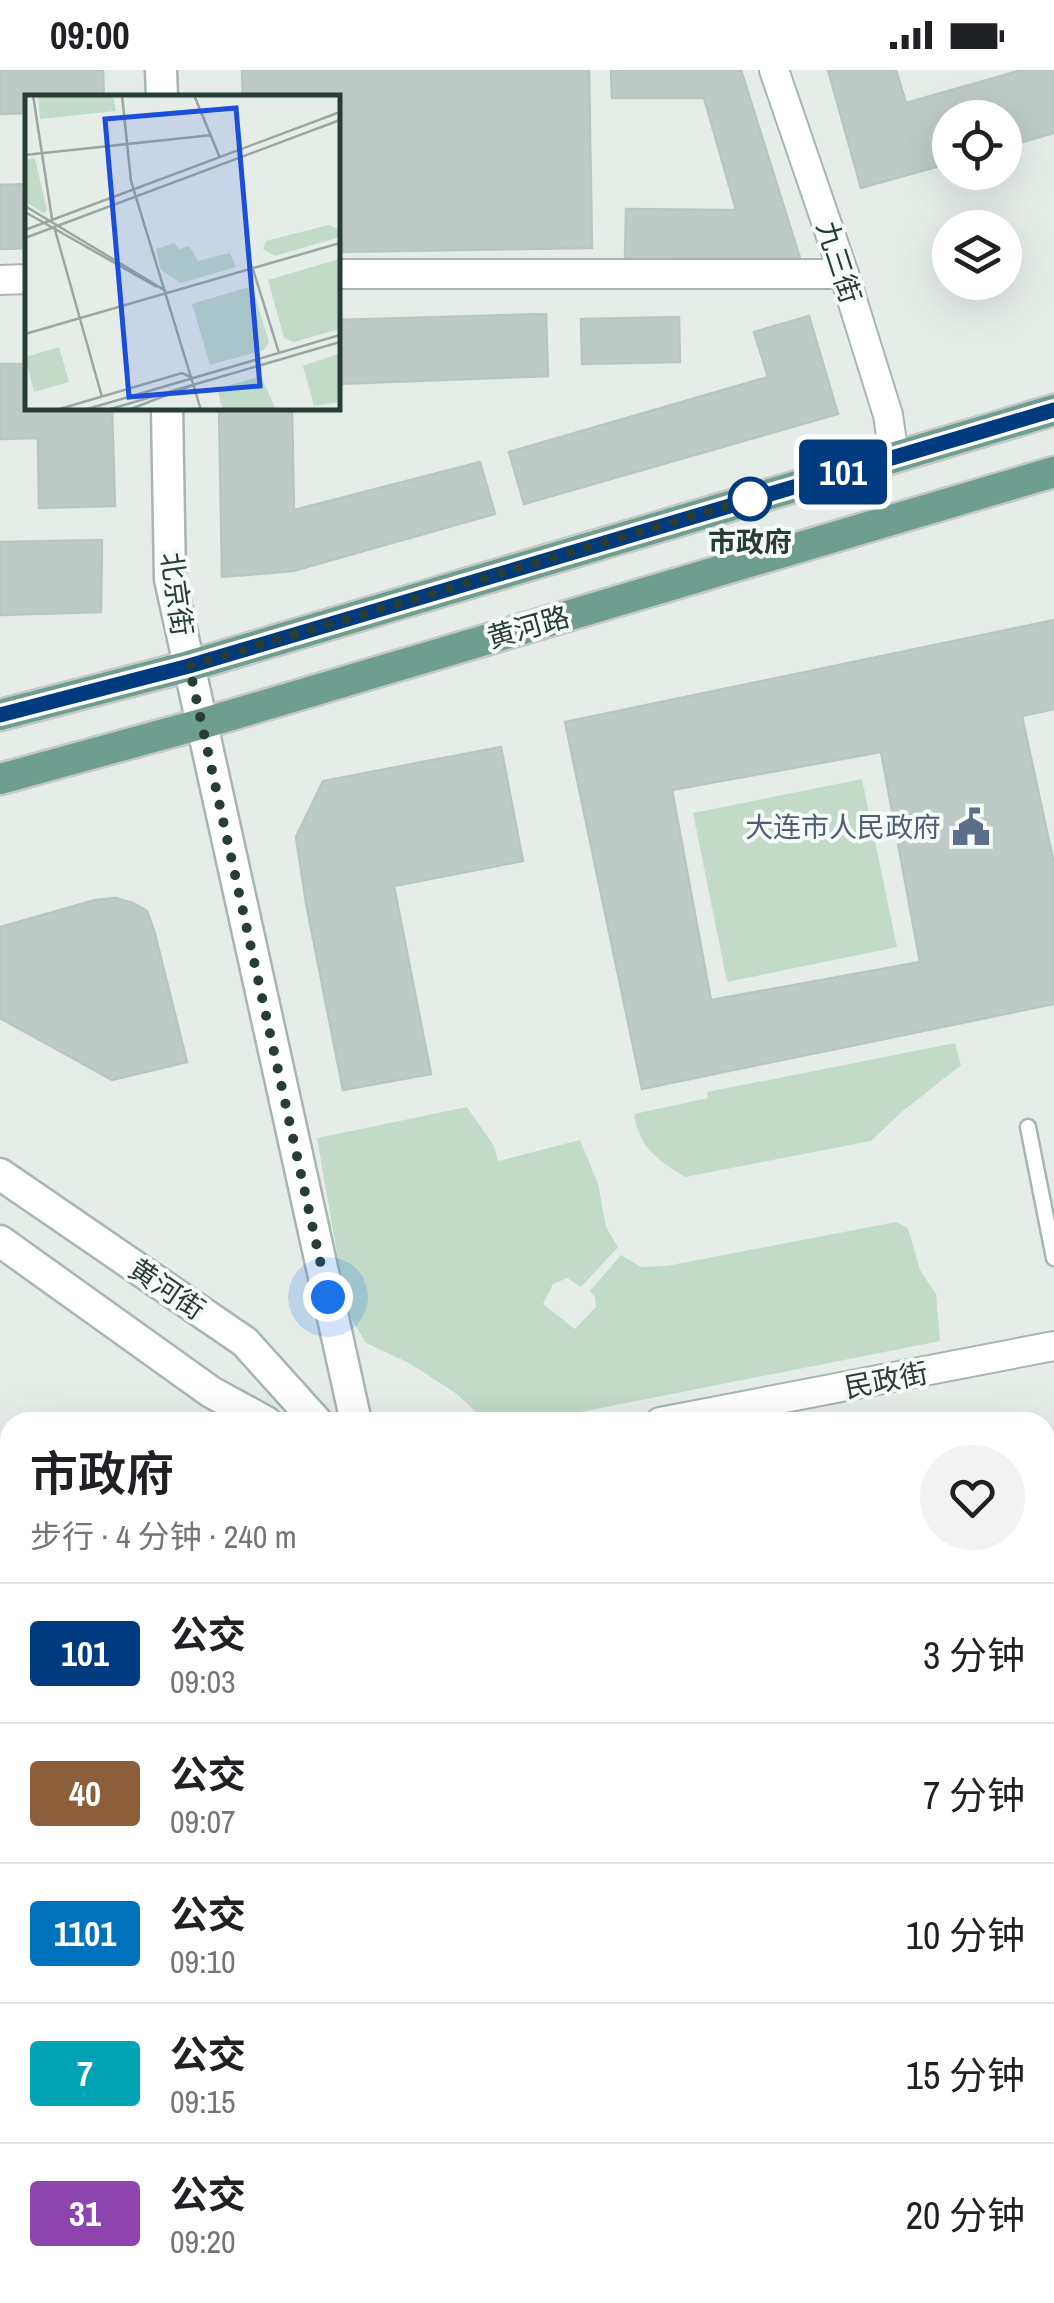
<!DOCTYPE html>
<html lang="zh">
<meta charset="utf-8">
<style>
body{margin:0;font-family:"Archivo Narrow","Noto Sans SC",sans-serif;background:#f2f2f2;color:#202124;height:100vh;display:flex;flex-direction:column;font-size:38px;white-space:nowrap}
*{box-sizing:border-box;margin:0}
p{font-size:32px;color:#757577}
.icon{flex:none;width:55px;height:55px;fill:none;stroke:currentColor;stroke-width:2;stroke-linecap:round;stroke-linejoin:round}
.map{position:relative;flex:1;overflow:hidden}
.sheet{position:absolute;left:0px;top:1342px;width:1055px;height:892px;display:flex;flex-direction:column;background:#fff;border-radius:30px 30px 0 0;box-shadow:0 10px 40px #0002}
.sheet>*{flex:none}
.badge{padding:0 20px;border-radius:8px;font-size:35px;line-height:65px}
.tools{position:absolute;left:932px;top:30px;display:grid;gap:20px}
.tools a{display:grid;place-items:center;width:90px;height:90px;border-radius:50%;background:#fff;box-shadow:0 10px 40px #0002;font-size:50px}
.you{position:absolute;width:50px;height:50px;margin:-25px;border:8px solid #fff;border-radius:50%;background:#1a73e8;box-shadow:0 0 0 15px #1a73e833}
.map>.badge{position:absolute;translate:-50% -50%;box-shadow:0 0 0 5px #fff}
.round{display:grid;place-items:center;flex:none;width:105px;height:105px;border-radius:52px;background:#f2f2f2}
.summary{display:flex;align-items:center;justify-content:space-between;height:170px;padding:0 30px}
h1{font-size:48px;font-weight:600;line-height:75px}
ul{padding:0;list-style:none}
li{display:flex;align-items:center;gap:30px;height:140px;padding:0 30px;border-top:2px solid #e0e0e0}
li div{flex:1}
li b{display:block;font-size:38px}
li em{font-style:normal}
li .badge{min-width:110px;font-weight:700;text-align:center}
.status{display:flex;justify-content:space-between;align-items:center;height:70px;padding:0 50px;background:#fff;direction:ltr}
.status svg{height:28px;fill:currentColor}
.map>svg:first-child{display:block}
</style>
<div class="status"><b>09:00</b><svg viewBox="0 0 49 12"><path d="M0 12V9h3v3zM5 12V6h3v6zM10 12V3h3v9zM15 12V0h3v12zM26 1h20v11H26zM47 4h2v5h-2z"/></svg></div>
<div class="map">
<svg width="1054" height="2233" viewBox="0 0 1054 2233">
<rect width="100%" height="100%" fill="#e6ede9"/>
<g fill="#c1dbc8">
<polygon points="862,709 897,877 727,912 693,743"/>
<path d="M 955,973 L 961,995 L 903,1041 L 871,1071 L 685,1107 C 658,1090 639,1078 634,1044 L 708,1028 L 707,1022 Z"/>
<polygon points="467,1037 494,1076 498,1091 580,1070 598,1114 606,1157 618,1177 581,1217 567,1208 553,1214 543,1234 575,1259 596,1237 595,1227 590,1221 621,1185 641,1197 666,1196 896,1152 908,1158 920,1200 936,1224 940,1271 530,1352 486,1352 457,1324 409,1293 366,1273 347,1241 317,1068"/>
<polygon points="1054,1432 1054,1962 1045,1964 1045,1433"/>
<polygon points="1054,2158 1054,2233 707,2233 707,2231 736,2225 1045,2225 1045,2160"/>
</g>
<g fill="#becac5" stroke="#b9c6c0" stroke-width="2.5" fill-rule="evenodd">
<polygon points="0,0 103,0 104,28 28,28 28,43 0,44"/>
<polygon points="242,0 589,0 592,178 338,182 338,28 243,28"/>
<polygon points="611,0 741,0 800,188 625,189 626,139 736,140 704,28 612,28"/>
<polygon points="828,0 896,0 906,33 1022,0 1054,0 1054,63 1005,77 1005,48 950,48 950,93 861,118"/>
<polygon points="28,114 28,178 0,179 0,115"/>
<polygon points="546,244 548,306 338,314 338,250"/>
<polygon points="809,246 838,344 524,434 509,382 768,307 754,262"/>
<polygon points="679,247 680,292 582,294 581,249"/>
<polygon points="0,294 28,294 28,338 112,338 115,436 39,438 38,368 0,369"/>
<polygon points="219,338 292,338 294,440 480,392 495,444 293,501 222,507"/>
<polygon points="102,470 101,542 0,545 0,472"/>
<path d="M 1054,550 L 1054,639 L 1022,646 L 1054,794 L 1054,934 L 642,1019 L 565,652 ZM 881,682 L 920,892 L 711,930 L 672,720 Z"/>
<polygon points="501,677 523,791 394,816 431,1004 343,1020 306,833 296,767 323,711"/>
<polygon points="115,828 133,833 147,841 154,860 187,992 112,1010 0,948 0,857 95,830"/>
<polygon points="10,1659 10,2095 0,2097 0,1661"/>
</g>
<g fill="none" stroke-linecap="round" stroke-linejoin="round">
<g stroke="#a9b5b0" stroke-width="19">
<polyline id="service" points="1028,1057 1054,1188"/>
</g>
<g stroke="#a9b5b0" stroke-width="32">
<g id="minor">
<polyline points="774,0 844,204 888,345 894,386"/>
<polyline points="338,204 844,204"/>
<polyline points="0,210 28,209"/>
<polyline points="660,1352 1054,1276"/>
<polyline points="0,1500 10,1497"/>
</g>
</g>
<g stroke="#a9b5b0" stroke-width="35">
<g id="tertiary">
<polyline points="161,0 162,28"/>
<polyline points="167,338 170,509 356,1352"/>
<polyline points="540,2225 541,2233"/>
</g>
</g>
<g stroke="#a5b7b1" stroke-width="35">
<g id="secondary">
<polyline points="0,1104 245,1272 317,1352"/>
<polyline points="0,1171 211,1322 266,1352"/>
</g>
</g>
<g stroke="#c3c9c7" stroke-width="35">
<g id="primary">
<polyline points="0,645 189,596 1054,340"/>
<polyline points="0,709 201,654 1054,402"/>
<polyline points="1045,2023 1054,2021"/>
<polyline points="1045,2072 1054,2070"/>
<polyline points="0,2164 10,2162"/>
<polyline points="0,2230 24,2225"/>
<polyline points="229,2233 268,2225"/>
<polyline points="466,2233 474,2225"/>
</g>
</g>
<g stroke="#8aada1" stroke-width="6" stroke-dasharray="5 8" stroke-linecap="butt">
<polyline points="1045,1383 1049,1382"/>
<polyline points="1045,1866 1054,1872"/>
</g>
<use href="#service" stroke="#fff" stroke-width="14"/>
<use href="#minor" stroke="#fff" stroke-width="28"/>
<use href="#tertiary" stroke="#fff" stroke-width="30"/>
<use href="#secondary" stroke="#fff" stroke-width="30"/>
<use href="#primary" stroke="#6f9d90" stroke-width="30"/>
</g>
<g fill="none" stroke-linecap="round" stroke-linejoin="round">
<g stroke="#fff" stroke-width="22">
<polyline id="line" points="0,645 189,596 1054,340"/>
</g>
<use href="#line" stroke="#003b80" stroke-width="15"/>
<polyline stroke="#273d36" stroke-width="10" stroke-dasharray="0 18" points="328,1227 189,596 750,429"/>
</g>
<defs>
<g id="civic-bare" transform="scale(3)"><path d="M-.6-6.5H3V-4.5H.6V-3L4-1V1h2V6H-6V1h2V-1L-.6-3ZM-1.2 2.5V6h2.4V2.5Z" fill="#5c6f8a" stroke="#f6faf8" stroke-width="2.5" paint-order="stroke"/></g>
</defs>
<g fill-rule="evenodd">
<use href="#civic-bare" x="971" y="757"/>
</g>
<circle fill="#fff" stroke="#003b80" stroke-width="5" cx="750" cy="429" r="20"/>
<g text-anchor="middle" stroke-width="8" stroke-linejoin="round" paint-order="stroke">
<g font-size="28" fill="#273d36" stroke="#f6faf8">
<text transform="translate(839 192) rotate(72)" y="10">九三街</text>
<text transform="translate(177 524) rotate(82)" y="10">北京街</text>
<text transform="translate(528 557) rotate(-16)" y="10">黄河路</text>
<text transform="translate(167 1219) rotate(34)" y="10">黄河街</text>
<text transform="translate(886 1310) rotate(-11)" y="10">民政街</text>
</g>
<g font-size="28" font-weight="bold" fill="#273d36" stroke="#f6faf8">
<text x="750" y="482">市政府</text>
</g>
<g font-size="28" fill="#4e5e75" stroke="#f6faf8" text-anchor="end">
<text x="941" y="767">大连市人民政府</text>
</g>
</g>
<g transform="translate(25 25)">
<rect width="315" height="315" fill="#e6ede9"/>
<path d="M 13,0 L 88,0 L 91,16 L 15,24 ZM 10,63 L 22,115 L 19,118 L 0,107 L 0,65 ZM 304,130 L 315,135 L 315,142 L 250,161 L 238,154 L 241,146 ZM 149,148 L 154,154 L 164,151 L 173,166 L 205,158 L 211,172 L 156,188 L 136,175 L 131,154 ZM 314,164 L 315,234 L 269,247 L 259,243 L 243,185 ZM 227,191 L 244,247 L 239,255 L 185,270 L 167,209 ZM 34,252 L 44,287 L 9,297 L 0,262 ZM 315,258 L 315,307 L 289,311 L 278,271 ZM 236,281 L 251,315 L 198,315 L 192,294 Z" fill="#c1dbc8"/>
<path fill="none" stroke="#9aa7a1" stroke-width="2.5" d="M 8,0 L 27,124M 97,0 L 106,86 L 176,315M 169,0 L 195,63M 0,60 L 187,40M 0,111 L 141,196M 0,117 L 132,192M 0,135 L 315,17M 30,135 L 77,302M 0,143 L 315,25M 227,171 L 254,258M 0,239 L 315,148M 31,315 L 157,278 L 168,283M 59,315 L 315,240M 82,315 L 315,247M 103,315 L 168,290"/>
<path fill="#1d4ed8" fill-opacity="0.15" stroke="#1d4ed8" stroke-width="5" d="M 211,13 L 235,291 L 104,302 L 80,24 Z"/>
<rect width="315" height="315" fill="none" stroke="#273d36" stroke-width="5"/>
</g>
</svg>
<div class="tools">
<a><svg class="icon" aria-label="locate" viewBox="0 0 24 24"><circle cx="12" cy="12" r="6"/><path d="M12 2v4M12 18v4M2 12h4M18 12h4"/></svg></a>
<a><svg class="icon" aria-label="layers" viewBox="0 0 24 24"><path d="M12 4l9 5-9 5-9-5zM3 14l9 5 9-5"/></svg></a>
</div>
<div class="you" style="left:328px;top:1227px"></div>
<b class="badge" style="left:843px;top:402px;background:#003b80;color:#fff">101</b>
<section class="sheet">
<div class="summary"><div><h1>市政府</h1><p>步行 · 4 分钟 · 240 m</p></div><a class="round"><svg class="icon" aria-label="heart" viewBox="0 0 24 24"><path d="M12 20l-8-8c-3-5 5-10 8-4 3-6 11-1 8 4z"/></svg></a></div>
<ul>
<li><span class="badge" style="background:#003b80;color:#fff">101</span><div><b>公交</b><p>09:03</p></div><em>3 分钟</em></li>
<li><span class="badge" style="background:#8b5e3c;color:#fff">40</span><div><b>公交</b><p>09:07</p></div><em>7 分钟</em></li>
<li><span class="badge" style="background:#0072bc;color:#fff">1101</span><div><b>公交</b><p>09:10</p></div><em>10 分钟</em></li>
<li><span class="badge" style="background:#00a3b4;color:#fff">7</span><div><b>公交</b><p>09:15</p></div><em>15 分钟</em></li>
<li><span class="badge" style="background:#8e44ad;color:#fff">31</span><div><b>公交</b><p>09:20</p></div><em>20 分钟</em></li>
</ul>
</section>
</div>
